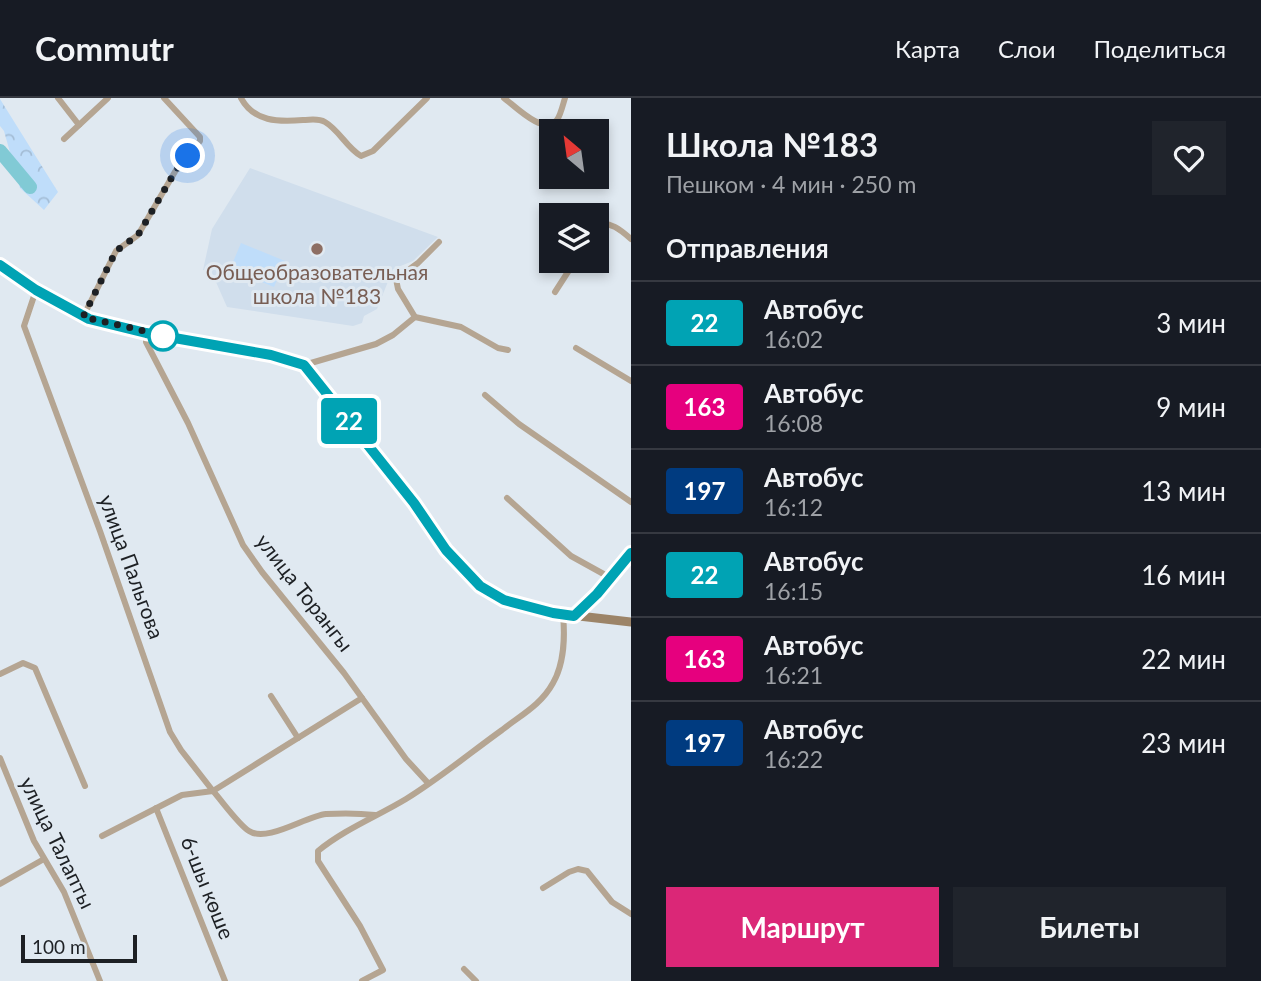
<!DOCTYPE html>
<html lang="ru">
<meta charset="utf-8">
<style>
body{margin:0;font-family:Lato,sans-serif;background:#20242c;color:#f1f3f6;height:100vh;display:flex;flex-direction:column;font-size:26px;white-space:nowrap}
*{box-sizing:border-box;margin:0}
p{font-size:23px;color:#9ea1a6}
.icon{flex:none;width:38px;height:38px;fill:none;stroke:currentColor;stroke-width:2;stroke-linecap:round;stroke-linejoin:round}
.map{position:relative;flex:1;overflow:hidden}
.side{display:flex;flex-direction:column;background:#171b24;width:630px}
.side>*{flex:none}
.badge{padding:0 14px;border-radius:5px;font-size:24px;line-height:46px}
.needle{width:46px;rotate:331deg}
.fabs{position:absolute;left:539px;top:21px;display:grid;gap:14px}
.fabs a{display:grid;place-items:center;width:70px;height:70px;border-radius:0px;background:#171b24;box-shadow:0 4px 10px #0003;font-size:35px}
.scale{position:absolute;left:21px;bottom:18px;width:116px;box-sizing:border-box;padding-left:7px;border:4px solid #1d2024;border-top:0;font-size:19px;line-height:24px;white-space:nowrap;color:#1d2024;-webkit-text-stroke:5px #e0e9f1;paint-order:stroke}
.you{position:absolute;width:35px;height:35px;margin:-18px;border:5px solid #fff;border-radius:50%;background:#1a73e8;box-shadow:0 0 0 10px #1a73e833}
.map>.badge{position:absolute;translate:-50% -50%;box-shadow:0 0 0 4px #fff}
h2{padding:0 35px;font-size:26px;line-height:63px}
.round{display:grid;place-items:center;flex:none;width:74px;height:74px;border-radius:0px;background:#20242c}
.head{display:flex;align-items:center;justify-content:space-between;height:119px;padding:0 35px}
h1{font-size:33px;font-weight:700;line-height:52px}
.cta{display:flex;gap:14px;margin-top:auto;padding:14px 35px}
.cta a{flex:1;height:80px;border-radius:0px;background:#db2777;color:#fff;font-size:28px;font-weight:700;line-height:80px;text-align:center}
.cta a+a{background:#20242c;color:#f1f3f6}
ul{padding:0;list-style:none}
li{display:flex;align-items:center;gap:21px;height:84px;padding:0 35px;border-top:2px solid #363941}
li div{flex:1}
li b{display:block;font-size:26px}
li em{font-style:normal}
li .badge{min-width:77px;font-weight:700;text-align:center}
header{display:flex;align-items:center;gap:42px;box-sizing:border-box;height:98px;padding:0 35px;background:#171b24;border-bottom:2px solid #363941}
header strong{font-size:33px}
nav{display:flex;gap:38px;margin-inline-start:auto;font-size:24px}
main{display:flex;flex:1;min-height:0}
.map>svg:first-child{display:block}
</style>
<header>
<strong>Commutr</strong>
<nav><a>Карта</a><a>Слои</a><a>Поделиться</a></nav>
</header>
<main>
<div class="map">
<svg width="631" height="883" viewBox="0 0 631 883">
<defs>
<pattern id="forest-crowns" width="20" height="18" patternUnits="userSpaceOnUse" patternTransform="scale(1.75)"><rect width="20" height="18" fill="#bfddfa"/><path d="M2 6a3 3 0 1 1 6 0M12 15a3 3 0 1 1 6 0" fill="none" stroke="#a4bdd6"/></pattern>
</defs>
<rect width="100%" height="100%" fill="#e0e9f1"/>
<polygon fill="#d0deec" points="250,70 438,139 413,163 393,171 377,211 364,218 362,225 353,228 227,209 212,175 203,172 212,131"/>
<polygon fill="#bfddfa" points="241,145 285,163 274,189 230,171"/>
<polygon fill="url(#forest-crowns)" points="0,1 58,94 44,112 20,90 4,33 0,28"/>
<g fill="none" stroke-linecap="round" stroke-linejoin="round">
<polyline stroke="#81cad5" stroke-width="14" points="0,53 30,89"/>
<g stroke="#b5a592" stroke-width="6">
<polyline points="58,0 79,27"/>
<path d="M 241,0 C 254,24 278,24 303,22 C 311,22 318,20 325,24 C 339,32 347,50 361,58 L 373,53 L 427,0"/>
<path d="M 504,0 C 516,9 544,38 557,22 C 561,16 563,6 565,0"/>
<polyline points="64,41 108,0"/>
<path d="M 597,128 C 608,121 622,133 631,141"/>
<polyline points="36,192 24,228 100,433 170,634 181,652 213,693 182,697 102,738"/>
<polyline points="555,194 575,163"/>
<polyline points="83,219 116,153 138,137 176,72 200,43 200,39 164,0"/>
<polyline points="415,219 461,229 498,250 508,252"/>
<polyline points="146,235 146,244 188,325 243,447 262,474 344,575 406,661 428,685"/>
<polyline points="576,250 631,283"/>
<polyline points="304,267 376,246 393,237 415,219 398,191 396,181 418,165 439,144"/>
<polyline points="485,297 519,326 631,404"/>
<polyline points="507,400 571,458 609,479"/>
<polyline points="0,576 23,565 35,570 85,688"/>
<polyline points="271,598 298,640"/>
<path d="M 362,600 L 213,693 C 222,703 239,727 249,733 C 267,745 306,718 326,716 C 343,715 358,715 375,717"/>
<polyline points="0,660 34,743 64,794 100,883"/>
<polyline points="156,710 225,883"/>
<polyline points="0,786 44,761"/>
<polyline points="543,790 569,774 578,771 587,773 612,804 631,816"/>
<polyline points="464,871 476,883"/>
<path d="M 362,883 L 383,872 L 360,828 L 318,763 L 318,753 C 345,731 376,719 406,701 C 440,680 470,655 502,632 C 521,617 541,607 553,585 C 564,566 565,538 563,517"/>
</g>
<g stroke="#9c8468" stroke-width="9">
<polyline points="0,167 36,192 89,221 146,235 271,256 304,267 414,405 446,452 480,489 504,502 553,515 631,524"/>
<polyline points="574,518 597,496 631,455"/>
</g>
</g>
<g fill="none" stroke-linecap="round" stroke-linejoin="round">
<g stroke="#fff" stroke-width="16">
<polyline id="line" points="0,167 36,192 89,221 146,235 271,257 304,267 414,405 446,452 480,488 504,502 553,515 574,518 597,496 631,455"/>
</g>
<use href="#line" stroke="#00a3b4" stroke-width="10"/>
<polyline stroke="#1d2024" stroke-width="7" stroke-dasharray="0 12.6" points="163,238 171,239 83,219 116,153 138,137 176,72 188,58"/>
</g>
<circle fill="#8d6e63" stroke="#e0e9f1" stroke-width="2.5" cx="317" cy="151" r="7"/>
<circle fill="#fff" stroke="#00a3b4" stroke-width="3.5" cx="163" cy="238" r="14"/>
<g text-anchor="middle" stroke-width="6" stroke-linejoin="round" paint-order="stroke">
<g font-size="21" fill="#785e54" stroke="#e0e9f1">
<text x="317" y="182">Общеобразовательная<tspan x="317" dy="24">школа №183</tspan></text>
</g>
<g font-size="21" fill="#1d2024" stroke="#e0e9f1">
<text transform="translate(131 469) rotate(70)" y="7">улица Пальгова</text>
<text transform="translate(304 495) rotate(52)" y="7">улица Торангы</text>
<text transform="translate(57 745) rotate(64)" y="7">улица Талапты</text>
<text transform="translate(207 790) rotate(68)" y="7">6-шы көше</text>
</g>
</g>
</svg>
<div class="fabs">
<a><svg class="needle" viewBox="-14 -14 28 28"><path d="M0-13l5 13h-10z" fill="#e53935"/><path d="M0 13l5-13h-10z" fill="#9ea1a6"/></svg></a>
<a><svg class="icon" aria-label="layers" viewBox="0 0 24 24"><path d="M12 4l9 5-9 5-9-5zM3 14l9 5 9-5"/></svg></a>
</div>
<div class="scale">100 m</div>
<div class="you" style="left:188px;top:58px"></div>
<b class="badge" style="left:349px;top:323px;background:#00a3b4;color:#fff">22</b>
</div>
<section class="side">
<div class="head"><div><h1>Школа №183</h1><p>Пешком · 4 мин · 250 m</p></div><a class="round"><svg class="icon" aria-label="heart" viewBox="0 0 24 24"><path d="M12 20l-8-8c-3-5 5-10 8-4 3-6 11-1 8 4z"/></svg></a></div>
<h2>Отправления</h2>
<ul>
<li><span class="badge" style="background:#00a3b4;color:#fff">22</span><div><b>Автобус</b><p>16:02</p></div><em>3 мин</em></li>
<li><span class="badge" style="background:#e6007e;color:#fff">163</span><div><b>Автобус</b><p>16:08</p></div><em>9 мин</em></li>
<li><span class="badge" style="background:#003b80;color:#fff">197</span><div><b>Автобус</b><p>16:12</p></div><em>13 мин</em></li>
<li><span class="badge" style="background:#00a3b4;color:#fff">22</span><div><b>Автобус</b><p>16:15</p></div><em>16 мин</em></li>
<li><span class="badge" style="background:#e6007e;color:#fff">163</span><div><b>Автобус</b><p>16:21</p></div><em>22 мин</em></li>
<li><span class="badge" style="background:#003b80;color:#fff">197</span><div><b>Автобус</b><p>16:22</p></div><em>23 мин</em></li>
</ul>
<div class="cta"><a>Маршрут</a><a>Билеты</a></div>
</section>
</main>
